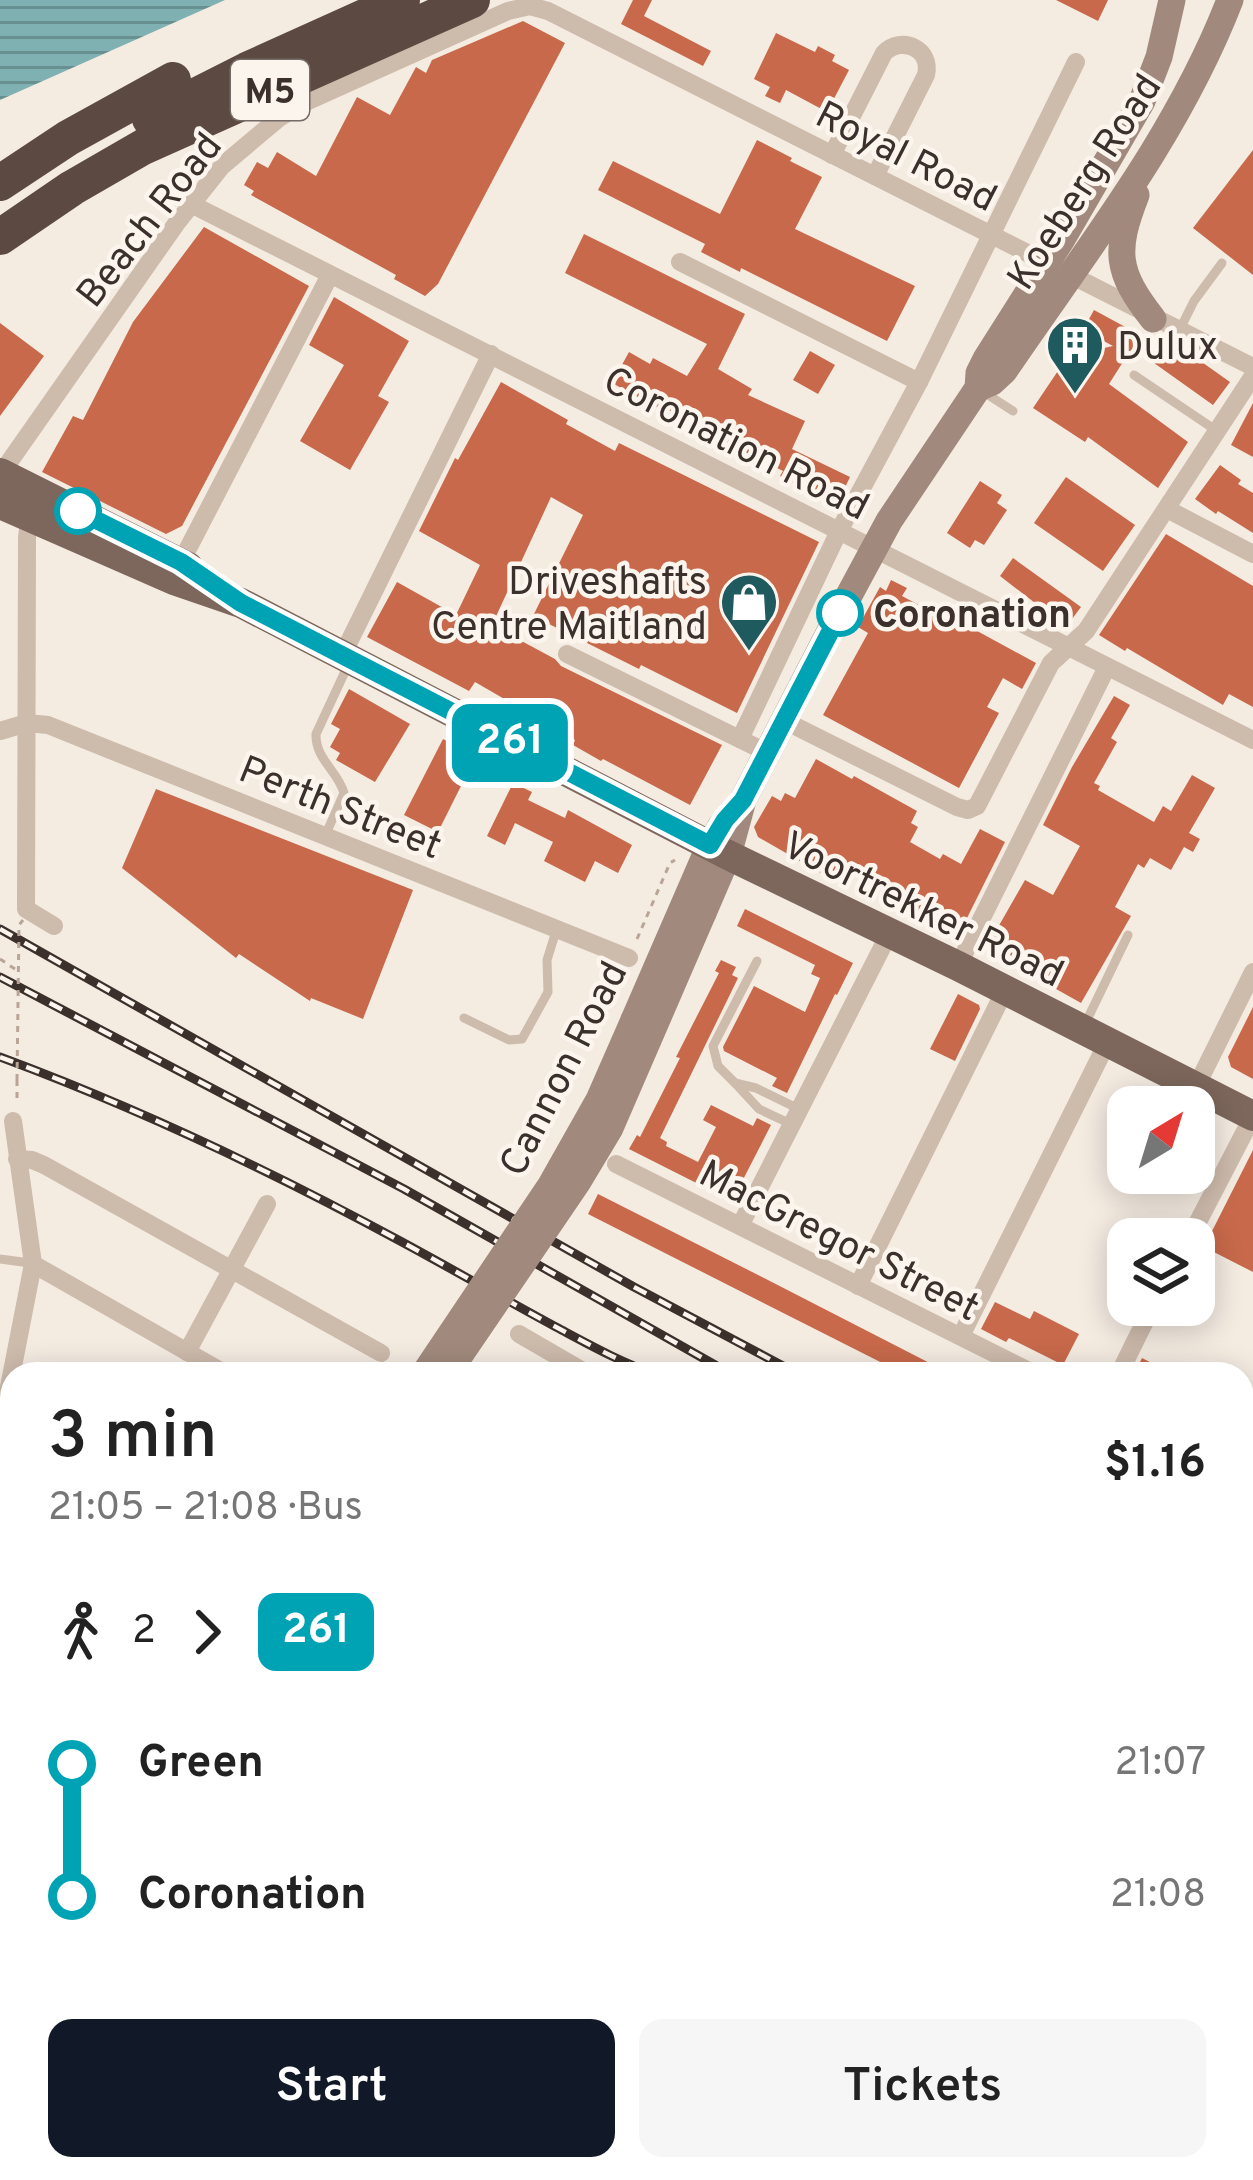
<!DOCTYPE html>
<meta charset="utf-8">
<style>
body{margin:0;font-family:Overpass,sans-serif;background:#f6f6f6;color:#222;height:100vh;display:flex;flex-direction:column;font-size:45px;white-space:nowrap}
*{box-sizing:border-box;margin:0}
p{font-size:39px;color:#767676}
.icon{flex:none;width:66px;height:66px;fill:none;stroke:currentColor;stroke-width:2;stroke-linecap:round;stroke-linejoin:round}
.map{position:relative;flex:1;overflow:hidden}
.side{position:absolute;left:0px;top:1362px;width:1254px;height:819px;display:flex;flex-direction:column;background:#fff;border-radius:36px 36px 0 0;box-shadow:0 6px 30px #0003}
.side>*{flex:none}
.badge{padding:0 24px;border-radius:18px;font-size:42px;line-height:78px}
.needle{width:78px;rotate:38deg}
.buttons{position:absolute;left:1107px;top:1086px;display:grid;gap:24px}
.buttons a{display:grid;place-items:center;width:108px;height:108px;border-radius:24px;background:#fff;box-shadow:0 6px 30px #0003;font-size:60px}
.map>.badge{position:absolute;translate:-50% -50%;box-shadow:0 0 0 6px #fff}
.legs{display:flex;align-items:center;gap:18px;height:132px;padding:0 48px;font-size:39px}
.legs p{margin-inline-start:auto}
.headline{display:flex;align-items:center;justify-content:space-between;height:204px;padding:0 48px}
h1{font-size:66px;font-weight:600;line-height:90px}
.cta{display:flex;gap:24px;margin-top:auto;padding:24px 48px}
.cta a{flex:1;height:138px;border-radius:24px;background:#111827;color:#fff;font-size:48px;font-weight:600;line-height:138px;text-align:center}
.cta a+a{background:#f6f6f6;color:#222}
ul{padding:0 48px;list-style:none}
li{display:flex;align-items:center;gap:42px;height:132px;font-size:45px}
li i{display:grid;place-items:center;width:18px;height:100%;margin:0 15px;background:currentColor}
li i::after{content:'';width:30px;height:30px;margin:-15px;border:9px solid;border-radius:50%;background:#fff}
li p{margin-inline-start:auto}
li:first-child i{background:linear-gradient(#0000 50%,currentColor 0)}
li:last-child i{background:linear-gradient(currentColor 50%,#0000 0)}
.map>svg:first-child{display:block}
</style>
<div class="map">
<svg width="1253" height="2180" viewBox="0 0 1253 2180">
<defs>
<pattern id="water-rules" width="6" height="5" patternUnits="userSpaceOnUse" patternTransform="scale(3)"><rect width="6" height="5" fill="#7fb0b2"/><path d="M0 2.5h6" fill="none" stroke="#699091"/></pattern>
</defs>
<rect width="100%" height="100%" fill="#f4ebe1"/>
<polygon fill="url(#water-rules)" points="0,0 225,0 0,100"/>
<g fill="#c8694b">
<polygon points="633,0 652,0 644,16 711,51 703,66 621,24"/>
<polygon points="1056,0 1108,0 1098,21"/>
<polygon points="523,21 565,43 438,284 425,296 394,279 396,275 251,195 254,191 244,185 257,162 268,168 277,152 316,176 357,97 390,115 416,67 426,73 432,60"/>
<polygon points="776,33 815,52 818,46 835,55 832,61 849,70 827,112 786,90 780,103 765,96 770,87 754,79"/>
<polygon points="757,140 792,158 790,161 822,177 795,229 915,286 887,341 741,268 740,272 701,252 705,244 598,190 613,161 720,214"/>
<polygon points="1253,150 1253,275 1193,228"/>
<polygon points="204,227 309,286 182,526 166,534 42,472 73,416 83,420 133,322"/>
<polygon points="584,234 745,314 718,369 752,389 748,395 805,421 792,449 850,477 837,504 780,476 783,471 755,457 722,440 719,443 666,408 664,411 612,383 629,352 650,364 653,358 687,376 707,344 565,273"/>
<polygon points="334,297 409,341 378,396 389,402 350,470 300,441 344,365 309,345"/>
<polygon points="1094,310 1153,342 1156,338 1185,359 1189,353 1230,382 1213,405 1133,348 1128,354 1109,384 1188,442 1158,488 1088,437 1085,442 1033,408 1068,356 1113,346 1083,330"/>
<polygon points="0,323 44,356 0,416"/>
<polygon points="810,351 835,365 818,394 793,380"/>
<polygon points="501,382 568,420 566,424 615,451 619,443 819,542 737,713 641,665 639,669 533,616 583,515 551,497 492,625 555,659 561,666 722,745 690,805 603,759 601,761 573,745 575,740 475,682 469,691 367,637 397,582 456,615 480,565 419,531 455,458 458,460"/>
<polygon points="1253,403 1253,457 1231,445"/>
<polygon points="1220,465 1241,480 1238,484 1253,493 1253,533 1218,511 1216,514 1195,499"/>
<polygon points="1066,477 1135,525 1103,571 1034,523"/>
<polygon points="980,481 1002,495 997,503 1007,510 984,545 975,540 970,548 947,533"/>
<polygon points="1166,534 1253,586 1253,707 1229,694 1223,705 1127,648 1125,651 1099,635"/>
<polygon points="1013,558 1081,607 1066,627 1000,576"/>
<polygon points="891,580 907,588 902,596 943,618 946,614 1036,663 1022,689 1003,678 987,707 999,713 959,788 823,715 868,633 858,627 880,587 886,591"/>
<polygon points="349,689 410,724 375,782 336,760 340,753 330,747 340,729 331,724"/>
<polygon points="1114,696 1130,705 1111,738 1117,742 1094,783 1100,786 1098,790 1154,822 1163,806 1171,811 1192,775 1215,788 1189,833 1200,839 1193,852 1184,847 1171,870 1150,858 1144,868 1138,864 1115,907 1131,916 1081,1003 1015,966 1019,960 989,943 1025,880 1053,895 1080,846 1043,825 1072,767"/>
<polygon points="443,739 476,756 438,832 404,815"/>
<polygon points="816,759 852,779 854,776 917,811 911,823 918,827 910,842 940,859 943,854 961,864 980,829 1005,842 962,928 934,913 928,924 882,899 891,882 852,861 840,884 758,837 754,827 772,796 781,801 785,793 795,798"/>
<polygon points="513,783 532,792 528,800 565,818 568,810 632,845 618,873 595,861 585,882 544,861 553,842 515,823 505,845 487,836"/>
<polygon points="156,789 413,890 363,1019 311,998 310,1001 239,954 236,958 122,868"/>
<polygon points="745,909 853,963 837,995 835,994 787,1093 772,1086 777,1078 724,1051 723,1047 754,986 805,1012 820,978 811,974 815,965 737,926"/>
<polygon points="721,960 736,967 732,975 738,978 660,1138 667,1142 666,1146 698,1162 716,1127 703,1120 711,1105 753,1126 757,1118 771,1125 732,1201 629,1149 637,1135 640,1137 680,1058 676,1057 719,973 715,971"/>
<polygon points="958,994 979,1005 980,1009 955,1061 930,1049"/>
<polygon points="1253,1007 1253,1079 1231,1067 1228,1057"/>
<polygon points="1138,1090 1172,1107 1130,1107"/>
<polygon points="1253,1150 1253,1272 1204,1247"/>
<polygon points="598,1194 766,1279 951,1374 904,1374 651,1246 588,1214"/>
<polygon points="995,1302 1030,1319 1034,1311 1079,1334 1063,1365 1009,1338 1006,1342 981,1329"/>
<polygon points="1142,1358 1173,1374 1134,1374"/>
</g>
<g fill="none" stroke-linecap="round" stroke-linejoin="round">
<g stroke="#b9a596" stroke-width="3" stroke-dasharray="6 6" stroke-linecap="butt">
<polyline points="637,939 670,863 675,860"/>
<polyline points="0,959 18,971"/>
<polyline points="17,1080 17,1102"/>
</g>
<g stroke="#cdbbac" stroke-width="9">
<polyline points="1179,331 1194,301 1222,263"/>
<polyline points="1134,375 1217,431"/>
<polyline points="982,391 1013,411"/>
<path d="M 325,836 L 344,793 C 338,771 315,759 316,734 L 349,663"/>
<polyline points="464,1018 509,1040 522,1039 548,992 547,960 557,928"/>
<polyline points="1086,1022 1128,935"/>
<polyline points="735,1083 718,1066 713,1046 757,961"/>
<polyline points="793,1125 759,1109 735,1083 756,1088 801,1110"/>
<polyline points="0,1259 30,1263"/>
</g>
<g stroke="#cdbbac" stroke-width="18">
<path d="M 832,155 L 884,53 C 902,35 932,49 926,75 L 875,176"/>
<polyline points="191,204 1253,740"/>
<polyline points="680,262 919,382"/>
<polyline points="0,475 176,224 222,166 279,118 308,101 508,11 530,6 548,11 1253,367"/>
<polyline points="1167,509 1253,554"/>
<polyline points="30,512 27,538 26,909 54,926"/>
<polyline points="181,562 330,275"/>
<polyline points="343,654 491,354"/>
<polyline points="567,654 768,753"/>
<polyline points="785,721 957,807 968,810 977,806 1051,663 1086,631 1253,376"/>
<polyline points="0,731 27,723 48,725 629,958"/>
<polyline points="740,739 839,531 919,382 1076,62"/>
<polyline points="958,966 1107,667"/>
<polyline points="1196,1087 1253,972"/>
<polyline points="17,1159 32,1160 44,1165 381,1353"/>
<polyline points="616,1164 1035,1374"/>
<polyline points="740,1226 890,932"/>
<polyline points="1189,1239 1253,1116"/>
<polyline points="33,1264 226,1374"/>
<polyline points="858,1286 1005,990"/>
<polyline points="519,1334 588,1374"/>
<polyline points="961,1336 1107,1043"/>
<polyline points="187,1352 267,1204"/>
<polyline points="1119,1374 1153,1305"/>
<polyline points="0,1433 33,1264 13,1121"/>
<polyline points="0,1468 12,1474"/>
<polyline points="1242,1476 1253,1481"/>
<polyline points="0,1676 12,1683"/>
<polyline points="1242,1837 1253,1843"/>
<polyline points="1242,1942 1253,1948"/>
<polyline points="1242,2046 1253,2027"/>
<polyline points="0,2104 12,2110"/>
<polyline points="1242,2162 1253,2168"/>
<polyline points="119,2169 139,2180"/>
<polyline points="875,2169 896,2180"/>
<polyline points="153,2180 159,2169"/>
<polyline points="737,2180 743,2169"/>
<polyline points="1167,2180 1173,2169"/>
</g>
<g stroke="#a18a7d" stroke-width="27">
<path d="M 1136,195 C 1114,251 1116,272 1153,319"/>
<path d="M 978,388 L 992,382 L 1004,371 C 1086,250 1177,137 1230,0"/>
<polyline points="703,913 728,855 743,800 840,612 889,521 978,388 979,373 986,359 1062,239 1142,101 1159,57 1172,0"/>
<polyline points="634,1020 710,845 721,826"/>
</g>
<g stroke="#7d675c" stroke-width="30">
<polyline points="0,473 188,567"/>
<polyline points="0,504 174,580 241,603 728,855 958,966 1253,1116"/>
<polyline points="0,1900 12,1906"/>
<polyline points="0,1926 12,1930"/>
<polyline points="474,2169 494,2180"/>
</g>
<g stroke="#5c4a42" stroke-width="36">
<polyline points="150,119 247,70 402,0"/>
<polyline points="0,183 68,138 173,80"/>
<polyline points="0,237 72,188 143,147 472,0"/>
</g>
<g stroke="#3b302b" stroke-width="9">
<g id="rail">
<polyline points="0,929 634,1287 798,1374"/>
<polyline points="0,977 404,1189 731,1374"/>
<path d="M 0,1057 C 138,1108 273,1172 402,1242 C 454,1270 504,1299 556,1327 C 588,1344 620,1362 655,1374"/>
<polyline points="1242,1605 1253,1610"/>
<polyline points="1242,1633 1253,1639"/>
<polyline points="1242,1684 1253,1691"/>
<polyline points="1242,1709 1253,1716"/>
</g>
</g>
<use href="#rail" stroke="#fbf5ee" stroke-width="4.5" stroke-dasharray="14" stroke-linecap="butt"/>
<polyline stroke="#b9a596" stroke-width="3" stroke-dasharray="6 6" stroke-linecap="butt" points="17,1080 19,925 23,920"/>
<g stroke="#a18a7d" stroke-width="27">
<polyline points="424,1374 551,1185 599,1100 634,1020"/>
<polyline points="447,1374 577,1183 610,1128 703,913"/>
</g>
</g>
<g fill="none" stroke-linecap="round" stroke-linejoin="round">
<g stroke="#fff" stroke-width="27">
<polyline id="line-1" points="78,511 181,562 241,603 710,845 725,820 743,800 840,613"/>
</g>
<use href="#line-1" stroke="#00a3b4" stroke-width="18"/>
</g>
<defs>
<g id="building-pin" transform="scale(3)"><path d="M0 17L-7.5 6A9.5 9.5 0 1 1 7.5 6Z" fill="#1f5a5e" stroke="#fbf5ee"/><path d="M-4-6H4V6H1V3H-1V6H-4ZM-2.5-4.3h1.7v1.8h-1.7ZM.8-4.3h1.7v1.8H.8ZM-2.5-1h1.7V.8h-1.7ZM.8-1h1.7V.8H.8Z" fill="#fff"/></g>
<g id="shop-pin" transform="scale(3)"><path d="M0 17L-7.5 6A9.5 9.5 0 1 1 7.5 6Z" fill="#1f5a5e" stroke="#fbf5ee"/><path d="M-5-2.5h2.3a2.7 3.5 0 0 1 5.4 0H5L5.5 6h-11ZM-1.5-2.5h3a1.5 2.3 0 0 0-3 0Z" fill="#fff"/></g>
</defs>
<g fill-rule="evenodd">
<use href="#building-pin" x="1075" y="345"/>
<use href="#shop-pin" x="749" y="602"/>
</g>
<g fill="#fff" stroke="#00a3b4" stroke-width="6">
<circle cx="78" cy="511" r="21"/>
<circle cx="840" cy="613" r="21"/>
</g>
<g text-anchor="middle" stroke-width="9" stroke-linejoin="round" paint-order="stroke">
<rect fill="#fbf5ee" stroke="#756b66" stroke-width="3" x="231" y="60" width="78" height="60" rx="9"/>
<g font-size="36" font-weight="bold" fill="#3b302b">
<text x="270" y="103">M5</text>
</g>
<g font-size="39" fill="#3b302b" stroke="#fbf5ee">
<text transform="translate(907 155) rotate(27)" y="14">Royal Road</text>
<text transform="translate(1083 181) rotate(-57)" y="14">Koeberg Road</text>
<text transform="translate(148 219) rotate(-52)" y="14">Beach Road</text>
<text transform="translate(737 442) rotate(27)" y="14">Coronation Road</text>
<text transform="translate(341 806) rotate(22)" y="14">Perth Street</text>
<text transform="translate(924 908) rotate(26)" y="14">Voortrekker Road</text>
<text transform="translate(562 1068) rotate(-63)" y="14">Cannon Road</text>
<text transform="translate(840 1239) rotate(27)" y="14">MacGregor Street</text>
</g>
<g font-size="39" fill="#3b302b" stroke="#fbf5ee" text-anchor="start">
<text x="1117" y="359">Dulux</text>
<text x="707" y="594" text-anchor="end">Driveshafts<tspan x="707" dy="45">Centre Maitland</tspan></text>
</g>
<g font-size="39" font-weight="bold" fill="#3b302b" stroke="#fbf5ee" text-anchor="start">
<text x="873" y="627">Coronation</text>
</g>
</g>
</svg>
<div class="buttons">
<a><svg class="needle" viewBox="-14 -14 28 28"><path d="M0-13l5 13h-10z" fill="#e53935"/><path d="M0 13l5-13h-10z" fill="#767676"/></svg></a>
<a><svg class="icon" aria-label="layers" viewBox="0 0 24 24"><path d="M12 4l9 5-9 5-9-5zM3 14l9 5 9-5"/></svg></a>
</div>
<b class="badge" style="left:510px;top:743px;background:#00a3b4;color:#fff">261</b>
<section class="side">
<div class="headline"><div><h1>3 min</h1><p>21:05 – 21:08 · Bus</p></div><b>$1.16</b></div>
<div class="legs"><svg class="icon" aria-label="walk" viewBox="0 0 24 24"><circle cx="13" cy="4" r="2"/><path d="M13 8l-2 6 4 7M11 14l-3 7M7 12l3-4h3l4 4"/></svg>2<svg class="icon" aria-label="forward" viewBox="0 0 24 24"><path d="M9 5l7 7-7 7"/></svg><b class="badge" style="background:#00a3b4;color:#fff">261</b></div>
<ul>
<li><i style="color:#00a3b4"></i><b>Green</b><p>21:07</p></li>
<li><i style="color:#00a3b4"></i><b>Coronation</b><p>21:08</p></li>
</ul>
<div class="cta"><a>Start</a><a>Tickets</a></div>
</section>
</div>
